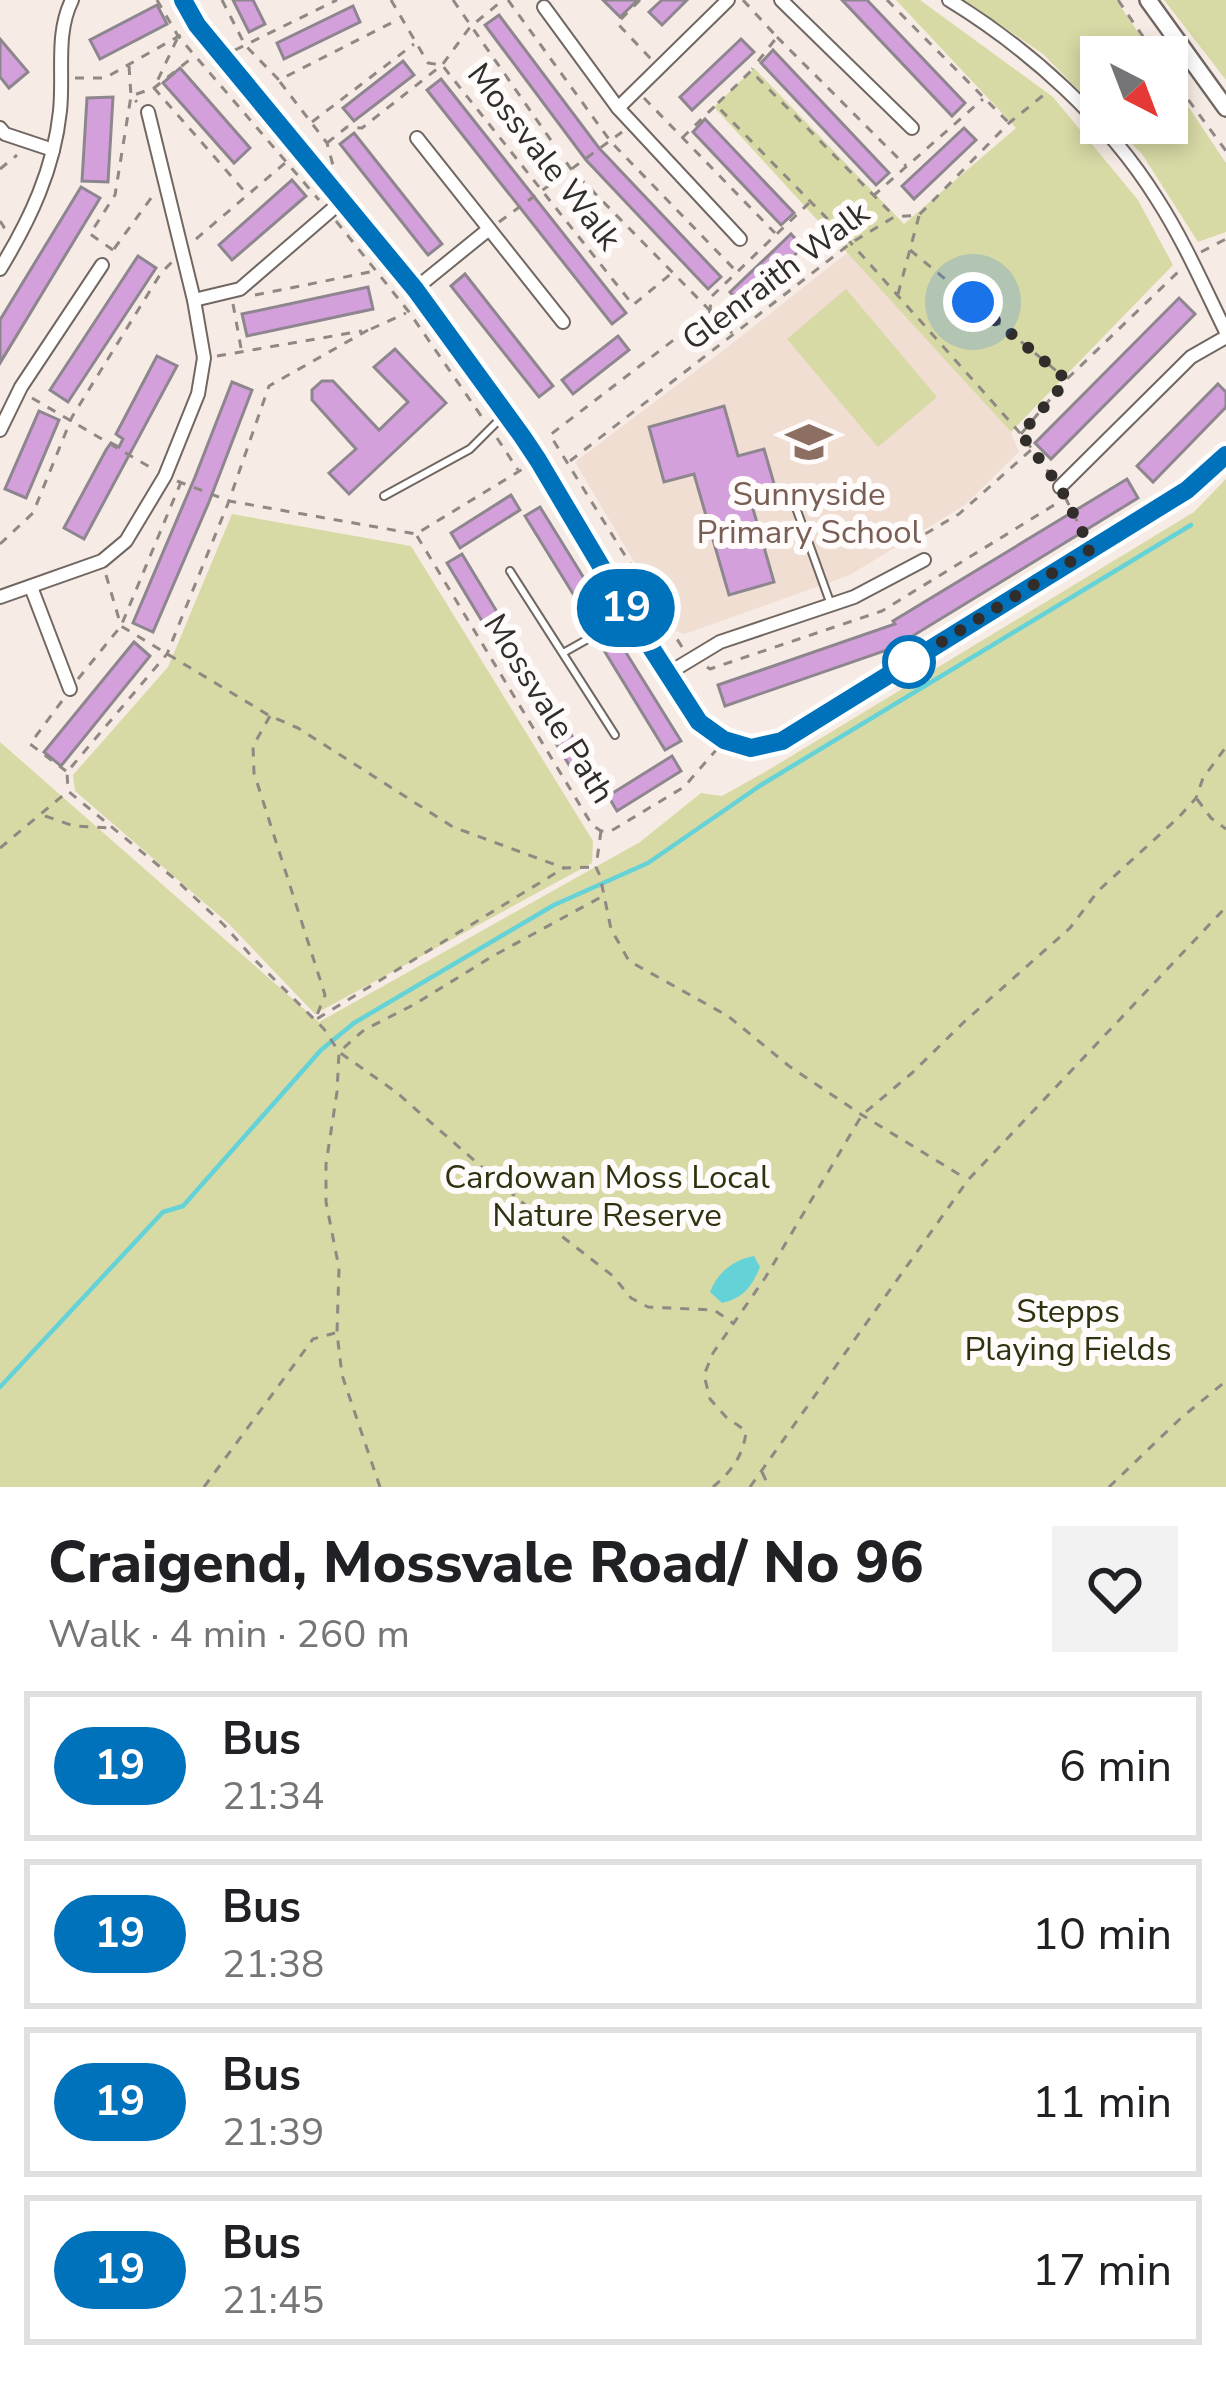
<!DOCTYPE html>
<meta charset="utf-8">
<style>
body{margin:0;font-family:"Nunito Sans",sans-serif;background:#f2f2f2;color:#202124;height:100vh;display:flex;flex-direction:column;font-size:45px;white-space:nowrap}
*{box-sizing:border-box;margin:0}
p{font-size:39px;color:#757577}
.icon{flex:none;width:66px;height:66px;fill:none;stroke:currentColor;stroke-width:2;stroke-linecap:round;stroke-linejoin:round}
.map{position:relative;height:1487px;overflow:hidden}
.side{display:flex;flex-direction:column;background:#fff;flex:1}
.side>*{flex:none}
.badge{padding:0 24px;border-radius:39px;font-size:42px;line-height:78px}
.needle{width:78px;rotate:138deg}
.controls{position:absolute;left:1080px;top:36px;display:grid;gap:24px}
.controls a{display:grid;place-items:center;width:108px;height:108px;border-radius:0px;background:#fff;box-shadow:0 6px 18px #0003;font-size:60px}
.you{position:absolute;width:60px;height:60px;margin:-30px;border:9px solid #fff;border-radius:50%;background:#1a73e8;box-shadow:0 0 0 18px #1a73e833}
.map>.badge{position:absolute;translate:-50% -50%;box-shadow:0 0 0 6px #fff}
.round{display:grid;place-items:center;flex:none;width:126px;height:126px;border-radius:0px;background:#f2f2f2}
.head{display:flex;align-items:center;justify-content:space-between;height:204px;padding:0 48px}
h1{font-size:57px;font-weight:800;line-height:90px}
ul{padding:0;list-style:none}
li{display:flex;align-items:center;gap:36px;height:150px;margin:0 24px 18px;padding:0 24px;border:6px solid #e0e0e0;border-radius:0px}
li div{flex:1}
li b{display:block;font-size:45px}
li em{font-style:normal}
li .badge{min-width:132px;font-weight:700;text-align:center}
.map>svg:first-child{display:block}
</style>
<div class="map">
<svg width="1226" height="1487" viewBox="0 0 1226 1487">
<rect width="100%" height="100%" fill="#f7ece5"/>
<polygon fill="#f0ded3" points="848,252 1011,432 1019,452 965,505 850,575 685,634 675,631 575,462 729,346"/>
<g fill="#d7daa5">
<polygon points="896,0 920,0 1053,97 1138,200 1173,265 1011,432 714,107 754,68 904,224 1016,128"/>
<polygon points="964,0 1116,0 1155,57 1101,57 1101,113 1043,54"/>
<polygon points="1164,0 1226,0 1226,80"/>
<polygon points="1167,75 1226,163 1226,232 1198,242 1142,154 1111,123 1167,123"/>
<polygon points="846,289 937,397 878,447 787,339"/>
<polygon points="1226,479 1226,1487 0,1487 0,742 319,1022 640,842 701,793 722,796 765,772 1194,512"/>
<polygon points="232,514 411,546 593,841 592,863 315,1014 229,924 75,791 73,775 168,667"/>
</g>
<path fill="#65d2d7" d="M 754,1256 L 760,1267 C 752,1286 744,1298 722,1303 L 710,1292 C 717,1273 733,1260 754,1256 Z"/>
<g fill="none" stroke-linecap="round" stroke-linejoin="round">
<polyline stroke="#65d2d7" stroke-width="4.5" points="0,1387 163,1212 183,1206 321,1050 354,1023 554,905 648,863 761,785 1191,525"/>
</g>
<g fill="#d4a0dc" stroke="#8e868f" stroke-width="3">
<polygon points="233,0 253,0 265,24 249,32"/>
<polygon points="603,0 638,0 620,17"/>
<polygon points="662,0 687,0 662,25 649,12"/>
<polygon points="842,0 867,0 965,103 952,116"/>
<polygon points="157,5 167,24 100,59 90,40"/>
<polygon points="353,6 360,22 284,59 277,43"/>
<polygon points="499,15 599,148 721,277 708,289 586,160 485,25"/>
<polygon points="0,39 28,72 9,88 0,77"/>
<polygon points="741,39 754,52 692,110 680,97"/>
<polygon points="773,50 889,173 876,185 761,63"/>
<polygon points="403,61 414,75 354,121 343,108"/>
<polygon points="180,68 250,148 234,163 163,83"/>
<polygon points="441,79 626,313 612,324 427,90"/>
<polygon points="113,97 108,182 82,181 87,98"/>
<polygon points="705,119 794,213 781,225 693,132"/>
<polygon points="964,128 976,140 914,199 902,186"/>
<polygon points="354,133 442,244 428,255 340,144"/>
<polygon points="292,180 306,196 232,260 219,245"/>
<polygon points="81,187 100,198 0,363 0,320"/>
<polygon points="791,234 803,247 742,305 730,292"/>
<polygon points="138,256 156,268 68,402 50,390"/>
<polygon points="465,274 553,386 539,397 451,286"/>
<polygon points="368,287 373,309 247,336 242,314"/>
<polygon points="1179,298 1195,314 1051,459 1035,443"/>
<polygon points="618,336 629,350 573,394 562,380"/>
<polygon points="395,349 446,403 349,494 329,473 356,449 312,400 312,390 322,381 333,381 379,430 408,402 374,367"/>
<polygon points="157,356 177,366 84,539 64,528 106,450 111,443 119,447 123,439 116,434"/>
<polygon points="232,382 252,390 209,502 153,632 133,623 195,477"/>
<polygon points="1218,384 1226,392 1226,407 1153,482 1137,466"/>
<polygon points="724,406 738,456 764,449 775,487 749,495 774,582 729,595 694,474 664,482 649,427"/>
<polygon points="39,411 59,420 26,498 5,489"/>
<polygon points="1127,479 1138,498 893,648 725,706 718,685 895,624 893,621"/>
<polygon points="511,495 520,510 460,548 451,533"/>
<polygon points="540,507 603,609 588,618 525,516"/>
<polygon points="462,554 604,789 589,798 447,563"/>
<polygon points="134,642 150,656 61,766 44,752"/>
<polygon points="620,643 681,741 665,750 605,652"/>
<polygon points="672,756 681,771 617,811 608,796"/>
</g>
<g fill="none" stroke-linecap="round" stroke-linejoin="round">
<g stroke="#716761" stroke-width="10">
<g id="service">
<polyline points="384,496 470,449 505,414"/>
<polyline points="795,505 830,602"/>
<polyline points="510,571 615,735"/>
<polyline points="563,653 627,617"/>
</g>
</g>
<g stroke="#716761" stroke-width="16">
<g id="minor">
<polyline points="183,0 197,25 415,289 539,460 630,615 699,722 724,740 751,748 782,741 1187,490 1226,455"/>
<polyline points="781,0 912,128"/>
<path d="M 949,0 C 1029,49 1107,119 1157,199 C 1184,241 1204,287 1226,332"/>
<polyline points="544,7 618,108 740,239"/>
<polyline points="618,108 728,0"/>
<polyline points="0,128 5,134 53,150"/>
<polyline points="417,138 563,322"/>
<path d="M 0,269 C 30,220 54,169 60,111 C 64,74 55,34 72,0"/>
<polyline points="415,289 489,229"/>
<polyline points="194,300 240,289 343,200"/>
<polyline points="0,430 21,387 102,265"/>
<polyline points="1060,487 1191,357 1226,337"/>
<polyline points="31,587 70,689"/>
<polyline points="0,597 102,561 126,541 165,476 198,394 204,358 194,300 148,112"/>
<polyline points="667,674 720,642 854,597 924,560"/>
</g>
</g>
<g stroke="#716761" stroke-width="20">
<polyline id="tertiary" points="1148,0 1226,108"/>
</g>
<g stroke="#8f8883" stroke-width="3" stroke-dasharray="9 9" stroke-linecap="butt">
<polyline points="157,0 178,36 319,200"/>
<polyline points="222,0 245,45 279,80 399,19"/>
<polyline points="391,0 428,63 442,65 633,305 672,273"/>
<polyline points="453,0 571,169 732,333"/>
<polyline points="508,0 611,142 736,271"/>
<polyline points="640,0 617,23 651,59"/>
<polyline points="743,0 777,37 752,69"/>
<polyline points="887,0 1008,122"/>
<polyline points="1118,0 1157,57"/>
<polyline points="777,37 906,166"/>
<polyline points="177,39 154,88 246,193"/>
<polyline points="235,50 337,0"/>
<polyline points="129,66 131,96 137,102"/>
<polyline points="1167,71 1226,151"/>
<polyline points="75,78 105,78 186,32"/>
<polyline points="280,82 327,143 334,169"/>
<polyline points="644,98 775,233"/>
<polyline points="718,103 751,71 893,215"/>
<polyline points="312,122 414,44"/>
<polyline points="682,138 716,105 851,243 1021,434 1050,474"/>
<polyline points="327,143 347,127 362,128 442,65 470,27 503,0"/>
<polyline points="0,169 17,155"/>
<polyline points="873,196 983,99"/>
<polyline points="0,221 4,227 0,230"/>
<polyline points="336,221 409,312 484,420"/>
<polyline points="499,222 622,132"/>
<polyline points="196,239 285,163"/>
<polyline points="114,249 154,194"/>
<polyline points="113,250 90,234 115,195 131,96 154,88 193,57"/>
<polyline points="910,250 1065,378"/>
<polyline points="1201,252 1226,239"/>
<polyline points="898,294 919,216"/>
<polyline points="255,295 375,271"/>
<polyline points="233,304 241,348"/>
<polyline points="371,329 406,313"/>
<polyline points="368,330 269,386 229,501 167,654 67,772 68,791 176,880 224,925 254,959 324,1029 339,1052 396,1092 555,1231 613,1276 631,1298 648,1307 714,1310 733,1323"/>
<polyline points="217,356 362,331"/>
<polyline points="32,398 153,469"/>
<polyline points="1021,434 1067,379 1180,270"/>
<polyline points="497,438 518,470"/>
<polyline points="570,461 851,243 894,217 919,215 1009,123 1046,93"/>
<polyline points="177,481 229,501 416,534 526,467"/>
<polyline points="1065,497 1085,537"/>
<polyline points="417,536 592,825 601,831 611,831 684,787 717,749"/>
<polyline points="0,544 33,513 72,417 161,273 172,262"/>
<polyline points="918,545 915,540 959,514 1031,450"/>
<polyline points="106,575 121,626 270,716 298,728 453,827 564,868 596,867"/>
<polyline points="682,647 550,435 710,312 711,297 809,203"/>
<polyline points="707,667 710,669 882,611 1059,502"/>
<polyline points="78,679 121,626 181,482"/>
<polyline points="62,701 30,744 66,771"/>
<polyline points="270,716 253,746 254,773 325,995 315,1020 564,868"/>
<polyline points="1197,799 1211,818 1226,829"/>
<polyline points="45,816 74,826 111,828"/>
<polyline points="601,831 596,867 600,876 611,929 629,961 728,1016 789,1066 862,1115 965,1178"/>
<polyline points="0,848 67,792"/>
<polyline points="762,1472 769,1487"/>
<polyline points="204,1487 313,1339 335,1333"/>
<polyline points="380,1487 342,1375 337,1333 339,1268 326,1202 326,1164 337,1092 339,1052 364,1030 415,1004 493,956 603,896"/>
<path d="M 713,1487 C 731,1472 744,1455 746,1431 L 726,1417 L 710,1399 L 704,1375 L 713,1353 L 765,1278 L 862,1115 L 912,1073 L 964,1022 L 1070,928 L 1098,891 L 1179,817 L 1196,798 L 1203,778 L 1226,747"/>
<polyline points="750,1487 968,1180 1226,907"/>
<polyline points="1109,1487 1181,1418 1226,1381"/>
</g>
<use href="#service" stroke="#fff" stroke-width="6"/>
<use href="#minor" stroke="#fff" stroke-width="12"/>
<use href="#tertiary" stroke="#fff" stroke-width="15"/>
</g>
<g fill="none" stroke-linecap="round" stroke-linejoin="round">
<g stroke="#fff" stroke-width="27">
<polyline id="line" points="183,0 197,25 415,289 522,436 538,460 630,615 699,722 724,740 751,748 782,741 1187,490 1226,455"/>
</g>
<use href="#line" stroke="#0072bc" stroke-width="18"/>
<polyline stroke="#312d2a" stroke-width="12" stroke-dasharray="0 21.6" points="909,662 898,669 1091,549 1060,487 1021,434 1067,380 973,302"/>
</g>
<defs>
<g id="school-bare" transform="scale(3.6)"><path d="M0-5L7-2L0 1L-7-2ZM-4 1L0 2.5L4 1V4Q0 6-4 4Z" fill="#8d6e63" stroke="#fefbfa" stroke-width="2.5" paint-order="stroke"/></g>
</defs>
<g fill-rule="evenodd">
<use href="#school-bare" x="809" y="442"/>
</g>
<circle fill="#fff" stroke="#0072bc" stroke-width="6" cx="909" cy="662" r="24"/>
<g text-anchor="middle" stroke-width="12" stroke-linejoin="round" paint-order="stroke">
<g font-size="33" fill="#312d2a" stroke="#fefbfa">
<text transform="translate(545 156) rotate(52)" y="12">Mossvale Walk</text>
<text transform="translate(775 275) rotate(-37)" y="12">Glenraith Walk</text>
<text transform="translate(550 708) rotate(58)" y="12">Mossvale Path</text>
</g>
<g font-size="33" fill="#785e54" stroke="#fefbfa">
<text x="809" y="505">Sunnyside<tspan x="809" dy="38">Primary School</tspan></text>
</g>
<g font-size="33" fill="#30310f" stroke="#fefbfa">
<text x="607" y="1188">Cardowan Moss Local<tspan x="607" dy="38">Nature Reserve</tspan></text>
<text x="1068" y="1322">Stepps<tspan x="1068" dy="38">Playing Fields</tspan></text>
</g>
</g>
</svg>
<div class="controls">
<a><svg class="needle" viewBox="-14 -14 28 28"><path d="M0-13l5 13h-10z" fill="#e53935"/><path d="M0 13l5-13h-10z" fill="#757577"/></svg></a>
</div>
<div class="you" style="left:973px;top:302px"></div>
<b class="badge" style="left:626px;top:608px;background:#0072bc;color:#fff">19</b>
</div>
<section class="side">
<div class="head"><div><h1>Craigend, Mossvale Road/ No 96</h1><p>Walk · 4 min · 260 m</p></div><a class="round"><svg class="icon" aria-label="heart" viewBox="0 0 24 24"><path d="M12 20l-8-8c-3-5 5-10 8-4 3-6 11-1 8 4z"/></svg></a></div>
<ul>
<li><span class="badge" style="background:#0072bc;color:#fff">19</span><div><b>Bus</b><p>21:34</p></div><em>6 min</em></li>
<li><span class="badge" style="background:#0072bc;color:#fff">19</span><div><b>Bus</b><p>21:38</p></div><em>10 min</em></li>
<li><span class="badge" style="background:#0072bc;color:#fff">19</span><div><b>Bus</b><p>21:39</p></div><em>11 min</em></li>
<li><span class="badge" style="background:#0072bc;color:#fff">19</span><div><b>Bus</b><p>21:45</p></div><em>17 min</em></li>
</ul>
</section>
